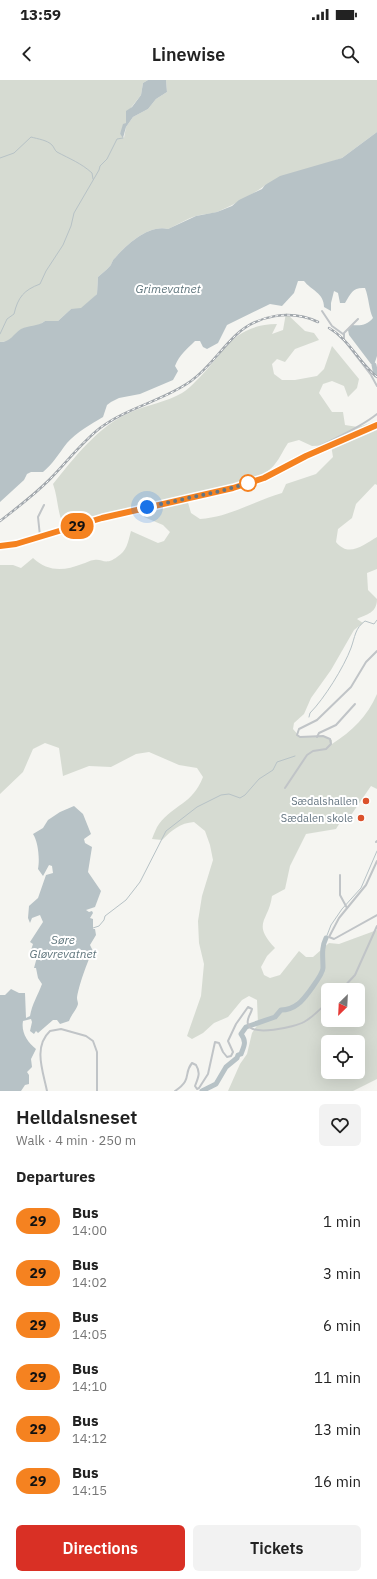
<!DOCTYPE html>
<meta charset="utf-8">
<style>
body{margin:0;font-family:"IBM Plex Sans",sans-serif;background:#f2f2f2;color:#222;height:100vh;display:flex;flex-direction:column;font-size:15px;white-space:nowrap}
*{box-sizing:border-box;margin:0}
p{font-size:13px;color:#767676}
.icon{flex:none;width:22px;height:22px;fill:none;stroke:currentColor;stroke-width:2;stroke-linecap:round;stroke-linejoin:round}
.map{position:relative;height:1011px;overflow:hidden}
.sheet{display:flex;flex-direction:column;background:#fff;flex:1}
.sheet>*{flex:none}
.badge{padding:0 8px;border-radius:13px;font-size:14px;line-height:26px}
.needle{width:26px;rotate:204deg}
.buttons{position:absolute;left:321px;top:903px;display:grid;gap:8px}
.buttons a{display:grid;place-items:center;width:44px;height:44px;border-radius:6px;background:#fff;box-shadow:0 4px 16px #0002;font-size:20px}
.you{position:absolute;width:20px;height:20px;margin:-10px;border:3px solid #fff;border-radius:50%;background:#1a73e8;box-shadow:0 0 0 6px #1a73e833}
.map>.badge{position:absolute;translate:-50% -50%;box-shadow:0 0 0 2px #fff}
h2{padding:0 16px;font-size:15px;line-height:36px}
.round{display:grid;place-items:center;flex:none;width:42px;height:42px;border-radius:6px;background:#f2f2f2}
.headline{display:flex;align-items:center;justify-content:space-between;height:68px;padding:0 16px}
h1{font-size:19px;font-weight:600;line-height:30px}
.cta{display:flex;gap:8px;margin-top:auto;padding:8px 16px}
.cta a{flex:1;height:46px;border-radius:6px;background:#d93025;color:#fff;font-size:16px;font-weight:600;line-height:46px;text-align:center}
.cta a+a{background:#f2f2f2;color:#222}
ul{padding:0;list-style:none}
li{display:flex;align-items:center;gap:12px;height:52px;padding:0 16px}
li div{flex:1}
li b{display:block;font-size:15px}
li em{font-style:normal}
li .badge{min-width:44px;font-weight:700;text-align:center}
.status{display:flex;justify-content:space-between;align-items:center;height:28px;padding:0 20px;background:#fff;direction:ltr}
.status svg{height:11px;fill:currentColor}
header{display:flex;justify-content:space-between;align-items:center;height:52px;padding:0 16px;background:#fff;font-size:18px;font-weight:600}
.map>svg:first-child{display:block}
</style>
<div class="status"><b>13:59</b><svg viewBox="0 0 49 12"><path d="M0 12V9h3v3zM5 12V6h3v6zM10 12V3h3v9zM15 12V0h3v12zM26 1h20v11H26zM47 4h2v5h-2z"/></svg></div>
<header><svg class="icon" aria-label="back" viewBox="0 0 24 24"><path d="M15 5l-7 7 7 7"/></svg>Linewise<svg class="icon" aria-label="search" viewBox="0 0 24 24"><circle cx="10" cy="10" r="6"/><path d="M15 15l6 6"/></svg></header>
<div class="map">
<svg width="377" height="1011" viewBox="0 0 377 1011">
<rect width="100%" height="100%" fill="#f5f5f1"/>
<g fill="#d6dbd2" fill-rule="evenodd">
<path d="M 0,0 L 148,0 L 143,3 L 141,15 L 126,34 L 126,43 L 120,54 L 124,58 L 126,47 L 133,37 L 148,29 L 156,19 L 167,12 L 166,0 L 377,0 L 377,52 L 342,78 L 265,105 C 261,110 226,129 217,132 C 210,134 203,134 196,136 C 186,139 177,145 168,149 C 149,144 126,165 115,178 C 112,180 112,184 110,186 C 107,190 102,193 98,197 L 97,214 L 81,229 L 71,229 L 58,241 L 45,241 L 39,245 L 19,251 L 9,261 L 0,262 Z"/>
<path d="M 286,233 L 305,251 L 314,253 L 319,260 L 295,269 L 285,282 L 277,279 L 272,284 L 274,294 L 282,300 L 295,300 L 317,296 L 324,289 L 332,266 L 359,299 L 357,308 L 348,317 L 344,306 L 332,301 L 323,304 L 319,313 L 332,332 L 343,332 L 345,345 L 358,347 L 377,341 L 377,405 L 375,404 L 356,424 L 352,438 L 338,449 L 336,462 C 349,478 363,465 377,457 L 377,489 L 367,493 L 368,510 L 377,519 C 377,533 367,534 357,539 L 363,543 L 354,550 L 331,590 L 311,618 L 304,634 L 294,643 L 293,649 L 299,656 L 327,657 L 332,660 L 332,664 C 352,651 367,637 377,614 L 377,709 L 371,706 L 349,738 L 344,736 L 336,749 L 306,754 L 290,786 L 285,809 L 272,816 C 269,841 251,843 275,868 L 267,876 L 261,887 L 264,895 L 270,898 L 280,895 L 299,871 L 306,877 L 313,877 L 329,863 L 339,864 L 377,850 L 377,999 L 353,1011 L 228,1011 L 240,984 L 247,974 L 252,953 L 258,944 L 257,920 L 249,916 L 242,920 L 228,937 L 214,943 L 203,953 L 192,959 L 187,956 L 201,916 L 204,884 L 199,863 L 198,841 L 202,816 L 213,780 L 210,765 L 205,751 L 194,742 C 180,743 172,750 162,760 L 152,759 C 154,754 156,748 159,744 C 174,724 192,725 203,697 L 197,688 L 179,685 L 149,672 L 136,674 L 111,687 L 89,686 L 63,696 L 59,668 L 45,663 L 33,669 L 23,692 L 0,714 L 0,485 L 13,485 L 21,488 L 33,478 C 48,492 64,491 82,484 C 86,483 90,480 94,480 C 102,478 105,486 117,477 C 127,471 128,462 131,451 L 158,463 L 164,461 L 170,452 L 163,445 L 144,437 L 141,428 L 86,441 L 63,444 C 57,431 58,417 53,404 C 75,377 98,346 131,332 C 147,325 167,322 182,313 C 187,310 192,305 196,301 C 225,273 231,245 277,244 L 272,254 L 283,250 ZM 299,360 L 312,366 L 331,365 L 333,377 L 316,394 L 286,404 L 282,413 C 254,421 230,437 200,439 L 191,433 L 187,419 C 210,413 260,404 275,384 C 280,378 283,370 288,363 ZM 328,910 L 358,910 L 358,940 L 328,940 ZM 328,962 L 358,962 L 358,992 L 328,992 Z"/>
</g>
<g fill="#b7c2c6">
<polygon points="148,0 166,0 167,12 156,19 148,29 133,37 126,47 123,58 120,54 123,44 126,43 126,31 132,27 141,15 143,3"/>
<path d="M 377,52 L 377,276 L 374,285 L 371,284 L 349,255 L 348,250 L 352,245 C 361,246 367,245 373,238 C 369,231 369,218 365,208 C 353,207 351,213 345,223 L 340,223 L 338,213 L 334,211 L 331,223 L 331,231 L 324,227 C 324,213 311,210 304,201 L 298,201 L 294,213 L 282,226 L 270,224 L 227,245 L 218,263 L 207,269 L 203,267 L 200,261 L 195,261 C 186,270 180,274 175,286 L 178,291 L 173,300 L 140,314 L 119,318 L 111,322 L 107,325 L 103,337 C 91,344 77,352 67,363 C 59,373 53,384 43,392 L 31,392 L 27,394 L 24,400 L 0,422 L 0,262 C 11,262 13,254 21,249 C 29,245 37,247 45,241 L 58,241 L 71,229 L 81,228 L 97,214 L 98,197 C 102,193 107,190 110,186 C 112,184 112,180 115,178 C 126,165 149,144 168,149 L 196,136 L 217,132 L 232,126 L 239,120 L 262,109 L 265,105 L 280,96 L 342,78 Z"/>
<path d="M 74,726 L 83,734 L 91,754 L 84,759 L 85,763 L 92,767 L 88,792 L 101,811 L 95,827 L 86,830 L 89,832 L 92,831 L 93,833 L 90,838 L 93,839 L 93,849 L 95,849 L 96,855 L 90,865 L 93,871 C 88,879 78,908 77,918 C 77,920 78,922 78,924 C 77,929 71,935 69,941 L 60,944 L 57,940 L 53,940 L 38,953 L 36,951 L 34,954 L 30,951 L 32,942 L 31,939 L 23,941 C 21,952 27,962 36,969 L 31,979 L 32,987 L 27,992 L 29,995 L 29,1004 L 25,1005 L 21,1011 L 0,1011 L 0,915 L 5,915 L 11,909 L 19,913 L 25,913 L 26,938 L 30,936 C 32,924 38,915 42,904 L 38,898 L 36,888 L 34,888 L 37,877 L 31,870 L 33,864 L 30,862 L 43,842 L 40,835 L 32,838 L 30,843 L 28,838 L 29,826 L 38,818 L 46,795 L 53,793 L 52,786 L 49,785 L 43,796 L 38,789 C 40,779 38,761 33,754 L 43,748 L 48,740 L 60,732 Z"/>
</g>
<g fill="none" stroke-linecap="round" stroke-linejoin="round">
<g stroke="#b7c2c6" stroke-width="1">
<path d="M 0,78 L 14,73 L 31,57 C 38,59 47,60 52,65 C 54,67 55,71 57,72 C 70,79 81,83 92,93 L 93,99"/>
<path d="M 0,254 L 7,239 L 14,234 C 18,217 24,210 40,204 L 46,191 L 63,165 L 71,146 L 74,133 L 99,90 L 100,86 L 107,79 L 117,59 L 123,58"/>
<path d="M 309,637 L 310,633 C 324,619 344,587 351,568 C 355,557 355,548 365,541 L 374,544 L 377,540"/>
<polyline points="93,848 99,846 104,840 105,836 126,820 140,802 166,751 197,727 221,715 229,714 240,718 245,715 259,699 273,690 277,682 295,676"/>
<polyline points="326,858 331,845 342,829 361,808 377,771"/>
</g>
<g stroke="#b7c2c6" stroke-width="5">
<polyline points="374,285 376,295"/>
<path d="M 202,1011 L 216,1004 L 226,987 L 237,978 L 238,975 L 241,974 C 244,966 247,962 241,954 L 246,947 L 275,937 L 281,930 C 287,930 293,928 298,924 C 304,920 323,894 323,888 C 323,877 321,868 326,858"/>
</g>
<g stroke="#b1b6b9" stroke-width="4.5">
<polyline id="primary" points="0,466 16,463 102,438 233,408 264,398 306,376 377,345"/>
</g>
<g stroke="#c0c4c7" stroke-width="2">
<polyline points="322,231 332,246 343,254"/>
<polyline points="358,239 344,253 344,260 371,295 377,306"/>
<path d="M 305,374 C 329,360 356,351 377,334"/>
<polyline points="40,456 38,437 44,425"/>
<polyline points="317,657 319,653 336,645 355,624"/>
<polyline points="285,708 307,675 313,671 326,669 331,664 330,659 323,656 300,657 297,655 299,649 317,640 351,607 366,582 377,571"/>
<polyline points="376,762 377,761"/>
<polyline points="377,781 366,805 339,838 329,857 334,859 377,835"/>
<polyline points="340,795 340,815 347,828"/>
<polyline points="341,910 355,895 377,846"/>
<path d="M 47,1011 C 43,991 33,967 50,951 L 61,949 L 86,956 L 93,961 L 97,972 L 97,1011"/>
<path d="M 175,1011 C 193,999 183,994 192,983 L 196,985 C 201,993 198,998 195,1006 L 197,1009 L 199,1008 L 208,994 L 215,962 L 219,963 L 223,972 L 227,977 L 231,976 L 233,972 L 228,961 L 236,944 L 248,927 L 252,929 C 251,934 246,939 248,944 C 251,957 295,947 304,942 C 313,937 320,929 328,922"/>
</g>
<use href="#primary" stroke="#fff" stroke-width="3.5"/>
<g stroke="#a1a7ac" stroke-width="2.5">
<g id="rail">
<path d="M 329,248 C 350,260 359,283 377,297"/>
<path d="M 0,441 C 17,428 34,415 49,400 C 66,383 81,363 100,348 C 128,327 163,321 191,301 C 209,288 220,270 236,255 C 257,235 291,229 318,242"/>
</g>
</g>
<use href="#rail" stroke="#fff" stroke-width="1" stroke-dasharray="3" stroke-linecap="butt"/>
</g>
<g fill="none" stroke-linecap="round" stroke-linejoin="round">
<g stroke="#fff" stroke-width="9">
<polyline id="line" points="0,466 16,464 102,438 233,408 264,398 306,376 377,345"/>
</g>
<use href="#line" stroke="#f58220" stroke-width="6"/>
<polyline stroke="#657581" stroke-width="4" stroke-dasharray="0 7.2" points="147,427 221,411 248,403"/>
</g>
<circle fill="#fff" stroke="#f58220" stroke-width="2" cx="248" cy="403" r="8"/>
<g fill="#db512b" stroke="#fff" stroke-width="1.5">
<circle cx="366" cy="721" r="4"/>
<circle cx="361" cy="738" r="4"/>
</g>
<g text-anchor="middle" stroke-width="4" stroke-linejoin="round" paint-order="stroke">
<g font-size="11" fill="#657581" stroke="#fff" text-anchor="end">
<text x="358" y="725">Sædalshallen</text>
<text x="353" y="742">Sædalen skole</text>
</g>
<g font-size="12" font-style="italic" fill="#61777e" stroke="#fff">
<text x="168" y="213">Grimevatnet</text>
<text x="63" y="864">Søre<tspan x="63" dy="14">Gløvrevatnet</tspan></text>
</g>
</g>
</svg>
<div class="buttons">
<a><svg class="needle" viewBox="-14 -14 28 28"><path d="M0-13l5 13h-10z" fill="#e53935"/><path d="M0 13l5-13h-10z" fill="#767676"/></svg></a>
<a><svg class="icon" aria-label="locate" viewBox="0 0 24 24"><circle cx="12" cy="12" r="6"/><path d="M12 2v4M12 18v4M2 12h4M18 12h4"/></svg></a>
</div>
<div class="you" style="left:147px;top:427px"></div>
<b class="badge" style="left:77px;top:446px;background:#f58220;color:#111">29</b>
</div>
<section class="sheet">
<div class="headline"><div><h1>Helldalsneset</h1><p>Walk · 4 min · 250 m</p></div><a class="round"><svg class="icon" aria-label="heart" viewBox="0 0 24 24"><path d="M12 20l-8-8c-3-5 5-10 8-4 3-6 11-1 8 4z"/></svg></a></div>
<h2>Departures</h2>
<ul>
<li><span class="badge" style="background:#f58220;color:#111">29</span><div><b>Bus</b><p>14:00</p></div><em>1 min</em></li>
<li><span class="badge" style="background:#f58220;color:#111">29</span><div><b>Bus</b><p>14:02</p></div><em>3 min</em></li>
<li><span class="badge" style="background:#f58220;color:#111">29</span><div><b>Bus</b><p>14:05</p></div><em>6 min</em></li>
<li><span class="badge" style="background:#f58220;color:#111">29</span><div><b>Bus</b><p>14:10</p></div><em>11 min</em></li>
<li><span class="badge" style="background:#f58220;color:#111">29</span><div><b>Bus</b><p>14:12</p></div><em>13 min</em></li>
<li><span class="badge" style="background:#f58220;color:#111">29</span><div><b>Bus</b><p>14:15</p></div><em>16 min</em></li>
</ul>
<div class="cta"><a>Directions</a><a>Tickets</a></div>
</section>
